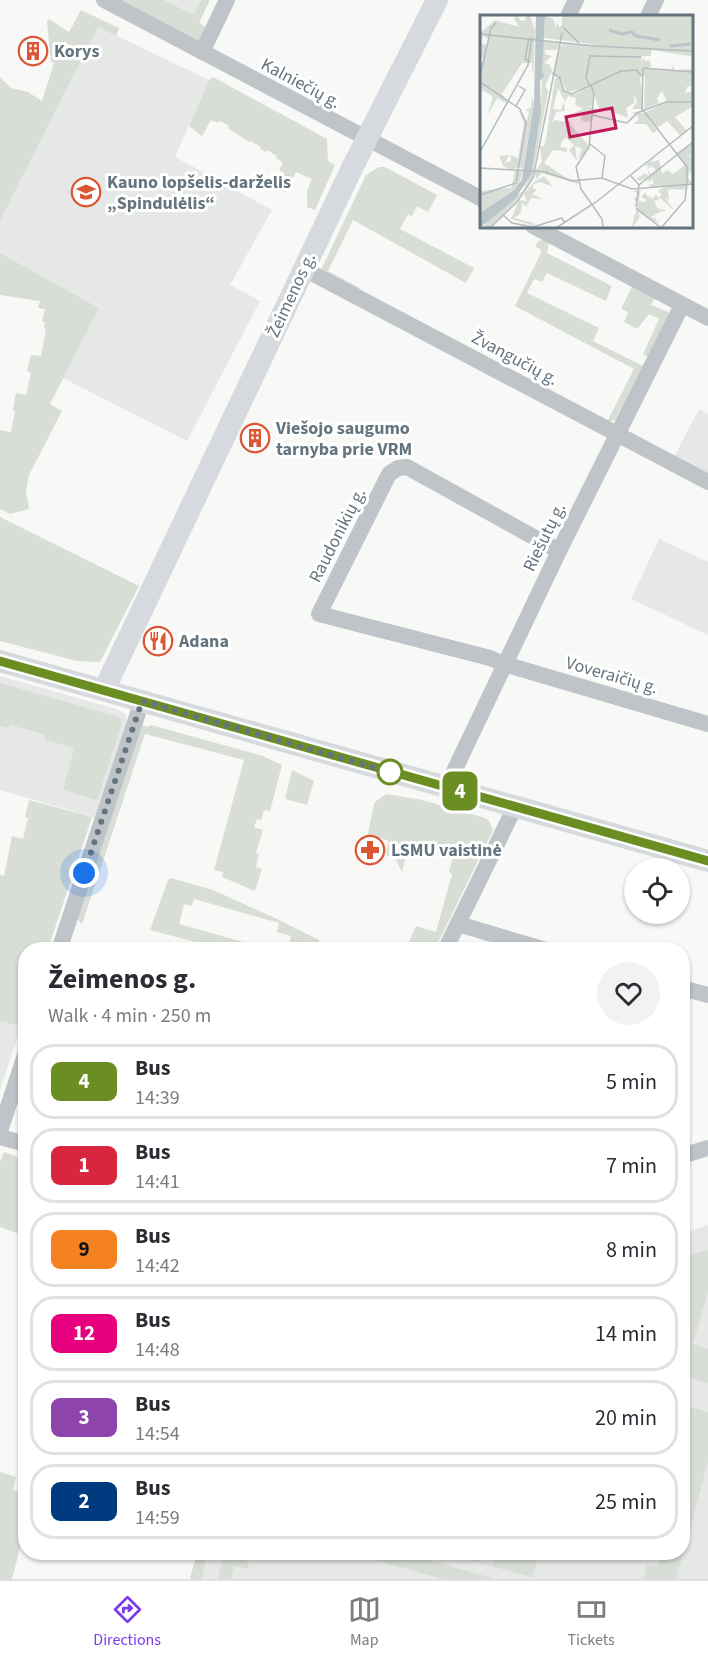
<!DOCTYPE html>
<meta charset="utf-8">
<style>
body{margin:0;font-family:"Source Sans 3",sans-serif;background:#f2f2f3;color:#2b2b33;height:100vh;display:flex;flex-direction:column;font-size:22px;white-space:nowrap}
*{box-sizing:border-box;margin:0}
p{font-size:20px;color:#7c7c81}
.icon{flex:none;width:33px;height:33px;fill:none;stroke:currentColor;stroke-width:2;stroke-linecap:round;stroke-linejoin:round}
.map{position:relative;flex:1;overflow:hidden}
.details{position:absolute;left:18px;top:942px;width:672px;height:618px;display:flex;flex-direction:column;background:#fff;border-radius:24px;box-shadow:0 2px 4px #0004}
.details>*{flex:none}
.badge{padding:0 12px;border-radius:9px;font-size:21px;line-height:39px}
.fabs{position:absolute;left:624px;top:858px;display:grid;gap:12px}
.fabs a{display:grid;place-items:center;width:66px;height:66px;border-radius:50%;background:#fff;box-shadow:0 2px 4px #0004;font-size:30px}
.you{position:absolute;width:30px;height:30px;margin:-15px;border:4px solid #fff;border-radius:50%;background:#1a73e8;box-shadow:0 0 0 9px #1a73e833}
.map>.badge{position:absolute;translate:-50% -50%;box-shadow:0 0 0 3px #fff}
.round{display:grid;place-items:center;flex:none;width:63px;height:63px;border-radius:32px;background:#f2f2f3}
.headline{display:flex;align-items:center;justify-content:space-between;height:102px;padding:0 30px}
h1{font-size:28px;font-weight:700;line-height:45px}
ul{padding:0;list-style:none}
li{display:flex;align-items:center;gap:18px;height:75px;margin:0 12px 9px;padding:0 18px;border:3px solid #e1e1e2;border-radius:24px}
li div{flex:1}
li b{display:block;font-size:22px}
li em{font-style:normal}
li .badge{min-width:66px;font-weight:700;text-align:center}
.tabs{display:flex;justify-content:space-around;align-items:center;height:84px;border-top:2px solid #e1e1e2;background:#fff;font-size:16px;color:#7c7c81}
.tabs a{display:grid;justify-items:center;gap:3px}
.tabs .selected{color:#7c3aed}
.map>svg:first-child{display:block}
</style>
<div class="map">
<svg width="708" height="1579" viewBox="0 0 708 1579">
<rect width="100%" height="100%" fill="#f8f8f6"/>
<g fill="#e6e7e7">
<polygon points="164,0 201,0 194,15"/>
<polygon points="98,27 209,80 175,157 272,210 230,285 260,301 187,441 63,378 99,308 0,253 0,221"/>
<polygon points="699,409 708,414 708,475 674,457"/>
<polygon points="659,539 708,562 708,635 631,599"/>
<polygon points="0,676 116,709 126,714 127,723 96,818 0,790"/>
<polygon points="0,1021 21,1026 0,1090"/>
<polygon points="708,1225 708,1579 190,1579 197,1553 682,1552 683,1233"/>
</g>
<g fill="#d8ddd5">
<polygon points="117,0 164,0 194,15 201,0 210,0 199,23 206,27 200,39 197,40"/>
<polygon points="81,10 119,28 116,36 98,27 0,221 0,77 11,88 28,92 42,101 54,63 51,62 47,22 49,19 69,32"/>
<polygon points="213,77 327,139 328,161 335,165 315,210 307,207 307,191 312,179 296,172 285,192 271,186 274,180 279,183 285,173 279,170 283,163 276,158 277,156 267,150 266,152 260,149 261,147 250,141 249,142 228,128 229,126 220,121 218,123 211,120 202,136 189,126 209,80"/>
<polygon points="379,167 385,167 437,195 428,212 417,206 412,216 408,214 400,229 474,268 466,283 353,220 328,271 360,288 357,292 320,272 366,175"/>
<polygon points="543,240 549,243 547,253 612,286 606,301 547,273 542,282 534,279 527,293 599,328 593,341 643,366 615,420 607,422 634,369 515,306 542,251 535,246 539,241"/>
<polygon points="0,253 99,308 50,404 62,411 29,475 26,491 29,509 10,514 0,509 0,430 11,432 15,411 13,410 16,393 26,395 31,373 27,371 31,355 41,356 46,329 44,328 45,322 42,321 45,309 38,308 40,301 0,295"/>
<polygon points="633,285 655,297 651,305 668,312 670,317 648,357 643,354 659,319 649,314 637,329 624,322 628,312 621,309"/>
<polygon points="0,517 139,586 100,662 77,661 0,641"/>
<polygon points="0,683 121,718 122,724 97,800 63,790 74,748 45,740 44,734 11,725 8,728 0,726"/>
<polygon points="142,725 148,727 151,725 263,756 282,765 270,811 264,810 261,820 257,819 254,827 263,830 256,853 259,854 256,867 262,869 255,891 222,877 223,872 214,870 244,760 145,734 82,924 77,919"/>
<polygon points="292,770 314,781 307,805 285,799"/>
<polygon points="387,794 422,800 485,818 489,821 493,830 435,949 406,949 416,926 436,932 452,874 449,872 453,857 409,845 402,872 395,858 386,855 389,841 377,837 376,841 367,838 374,804 376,801"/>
<polygon points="29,800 92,817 48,949 26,950 26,1014 21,1026 0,1021 0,875 4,876 12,836 23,839 28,818 25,817"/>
<polygon points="171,878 213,890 275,918 319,940 317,947 320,949 288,949 291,936 277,932 279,923 194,899 192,906 184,904 179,924 258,946 257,949 222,949 150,930 168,880"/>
<polygon points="4,1152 25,1160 25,1236 0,1227 0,1162"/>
<polygon points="708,1250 708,1291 693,1344 708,1349 708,1383 683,1376 682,1257"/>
<polygon points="683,1405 708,1412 708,1462 676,1579 644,1579 647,1565 658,1567 662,1553 682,1552"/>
<polygon points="0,1472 16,1477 13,1490 25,1493 25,1529 12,1579 0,1579"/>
<polygon points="197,1553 208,1553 201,1579 190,1579"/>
<polygon points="349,1553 402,1553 496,1579 443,1579"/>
<polygon points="443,1553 480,1553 478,1561 492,1565 496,1553 507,1553 537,1561 532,1577"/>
<path d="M 231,1554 C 242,1557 249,1557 249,1569 L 234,1566 L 231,1579 L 218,1579 L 222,1561 Z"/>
</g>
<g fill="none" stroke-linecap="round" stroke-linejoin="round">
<g stroke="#bfc4c8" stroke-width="16">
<polyline points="104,0 482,199"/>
<polyline points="568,16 576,0"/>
<polyline points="648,16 656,0"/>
<polyline points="202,52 227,0"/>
<polyline points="533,226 708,318"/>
<polyline points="304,269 708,482"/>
<polyline points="559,551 407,467 398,468 389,474 319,614 490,658 504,664 708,724"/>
<polyline points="446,788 559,551 682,305"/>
<polyline points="458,924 546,950"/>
<polyline points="59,950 142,701"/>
<polyline points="445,950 515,807"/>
<polyline points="682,988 708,995"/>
<polyline points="0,1131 26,1052"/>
<polyline points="0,1137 26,1144"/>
<polyline points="682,1156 708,1148"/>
</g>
<g stroke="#d6dade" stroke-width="22">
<polyline points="0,661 708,861"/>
<polyline points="104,690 352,168 437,0"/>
</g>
</g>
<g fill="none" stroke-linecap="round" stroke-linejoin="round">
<g stroke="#fff" stroke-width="14">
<polyline id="line" points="0,661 708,861"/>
</g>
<use href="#line" stroke="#6b8e23" stroke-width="9"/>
<polyline stroke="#657580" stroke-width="6" stroke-dasharray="0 10.8" points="84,873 142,701 390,772"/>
</g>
<defs>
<g id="building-ring" transform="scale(1.5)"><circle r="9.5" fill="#fff" stroke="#dc5633" stroke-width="1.5"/><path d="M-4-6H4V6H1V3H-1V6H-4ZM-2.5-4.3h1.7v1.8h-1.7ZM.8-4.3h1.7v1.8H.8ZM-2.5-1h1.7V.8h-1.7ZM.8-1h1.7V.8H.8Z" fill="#dc5633"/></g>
<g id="school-ring" transform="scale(1.5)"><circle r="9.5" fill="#fff" stroke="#dc5633" stroke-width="1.5"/><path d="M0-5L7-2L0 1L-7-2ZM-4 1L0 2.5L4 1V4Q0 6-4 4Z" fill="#dc5633"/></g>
<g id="restaurant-ring" transform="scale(1.5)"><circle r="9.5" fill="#fff" stroke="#dc5633" stroke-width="1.5"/><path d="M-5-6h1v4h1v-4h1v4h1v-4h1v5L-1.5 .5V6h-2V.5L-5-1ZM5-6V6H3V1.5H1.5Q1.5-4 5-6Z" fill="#dc5633"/></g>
<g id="pharmacy-ring" transform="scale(1.5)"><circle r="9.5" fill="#fff" stroke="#dc5633" stroke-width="1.5"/><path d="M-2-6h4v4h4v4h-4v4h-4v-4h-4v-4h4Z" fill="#dc5633"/></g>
</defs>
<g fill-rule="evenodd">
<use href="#building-ring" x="33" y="51"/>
<use href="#school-ring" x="86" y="192"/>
<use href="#building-ring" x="255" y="438"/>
<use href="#restaurant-ring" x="158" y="641"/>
<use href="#pharmacy-ring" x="370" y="850"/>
</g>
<circle fill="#fff" stroke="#6b8e23" stroke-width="3" cx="390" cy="772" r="12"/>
<g text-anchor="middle" stroke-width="6" stroke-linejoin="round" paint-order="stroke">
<g font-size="18" font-weight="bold" fill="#657580" stroke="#fff" text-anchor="start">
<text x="54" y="57">Korys</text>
<text x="107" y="188">Kauno lopšelis-darželis<tspan x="107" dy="21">„Spindulėlis“</tspan></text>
<text x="276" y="434">Viešojo saugumo<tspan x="276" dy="21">tarnyba prie VRM</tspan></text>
<text x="179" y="647">Adana</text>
<text x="391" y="856">LSMU vaistinė</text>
</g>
<g font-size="18" fill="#657580" stroke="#fff">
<text transform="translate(301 83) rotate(28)" y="6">Kalniečių g.</text>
<text transform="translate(291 295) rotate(-65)" y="6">Žeimenos g.</text>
<text transform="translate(515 358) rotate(28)" y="6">Žvangučių g.</text>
<text transform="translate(337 535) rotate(-63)" y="6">Raudonikių g.</text>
<text transform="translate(544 537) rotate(-64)" y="6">Riešutų g.</text>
<text transform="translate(612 675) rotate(16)" y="6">Voveraičių g.</text>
</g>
</g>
<g transform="translate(480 15)">
<rect width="213" height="213" fill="#f8f8f6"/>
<path d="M 37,0 L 41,6 L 46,5 L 45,0 L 50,0 L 55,16 L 56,0 L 53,64 L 52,48 L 42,48 L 22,79 L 28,89 L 17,83 L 7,101 L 13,82 L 3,75 L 0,80 L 0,46 L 4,47 L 2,41 L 0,45 L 0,28 L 8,30 L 8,24 L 3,21 L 2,28 L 0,18 L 15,5 L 39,12 L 34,3 ZM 65,0 L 74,5 L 76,14 L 77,7 L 79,12 L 82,10 L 82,0 L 213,0 L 211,41 L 171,35 L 171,41 L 162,41 L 161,47 L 164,42 L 165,46 L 169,45 L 172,51 L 168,53 L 192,55 L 193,49 L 194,55 L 212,54 L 212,71 L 207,72 L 205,78 L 213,76 L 212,92 L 195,102 L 206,115 L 210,113 L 195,125 L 200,120 L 187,106 L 177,113 L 165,99 L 177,116 L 173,118 L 166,109 L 153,109 L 159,105 L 157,100 L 148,108 L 147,108 L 155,99 L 152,97 L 164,98 L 187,87 L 182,76 L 177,83 L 179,88 L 164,94 L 165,61 L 160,62 L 163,94 L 152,94 L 157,87 L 154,80 L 154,88 L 146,93 L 148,103 L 125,94 L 113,99 L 113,94 L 119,94 L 114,79 L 112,91 L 106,92 L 112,92 L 111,106 L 105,107 L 101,105 L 102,99 L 94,98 L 103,94 L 95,90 L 96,83 L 88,81 L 85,87 L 78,73 L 73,94 L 81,95 L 84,87 L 85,96 L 76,97 L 72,108 L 75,105 L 93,108 L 90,109 L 109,131 L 105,138 L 98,145 L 102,134 L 95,131 L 97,146 L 89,135 L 94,130 L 87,123 L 83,124 L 80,132 L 87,133 L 87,137 L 73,135 L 64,148 L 85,162 L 98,165 L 55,156 L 62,147 L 60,131 L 64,131 L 66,124 L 75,63 L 80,63 L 83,74 L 88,79 L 96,79 L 107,73 L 87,77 L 81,63 L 73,58 L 80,31 L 84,31 L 80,28 L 119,30 L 64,23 ZM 63,26 L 79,28 L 77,35 L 65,35 L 65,39 L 72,41 L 64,48 L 70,50 L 72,56 L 65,71 L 68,76 L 52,164 L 34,189 L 9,213 L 3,213 L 13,199 L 43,176 L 51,158 L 61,96 ZM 52,82 L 54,88 L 43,155 L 40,152 L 31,155 L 23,151 L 19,141 L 29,140 L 25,148 L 31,146 L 31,140 L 38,144 L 44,108 L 37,92 L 47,106 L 49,97 L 45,95 L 51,93 ZM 213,127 L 213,138 L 209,142 L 213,142 L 213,150 L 208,151 L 213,151 L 213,161 L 210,156 L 208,162 L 213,170 L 208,168 L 207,163 L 205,179 L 204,172 L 203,175 L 192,174 L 188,175 L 189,185 L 185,183 L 195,196 L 179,182 L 182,179 L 178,176 L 186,171 L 173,172 L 167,170 L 173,169 L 173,164 L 168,167 L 167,167 L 169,162 L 160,166 L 156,164 L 165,158 L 169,162 L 168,155 L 171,159 L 176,155 L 171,151 L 167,155 L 169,150 L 164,151 L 175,142 L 171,147 L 179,145 L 182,159 L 187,155 L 193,159 L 205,150 L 196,138 ZM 35,156 L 43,157 L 38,171 L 0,198 L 0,176 L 31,173 ZM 55,157 L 72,159 L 98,166 L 99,169 L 62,158 L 58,162 L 55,167 L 64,161 L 73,172 L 60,167 L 54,169 L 52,173 L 57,175 L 52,179 L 63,184 L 51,183 L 46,192 L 42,188 L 41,198 L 34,203 L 54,208 L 55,211 L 31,204 L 39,185 L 47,186 L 44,179 L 56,165 ZM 164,175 L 160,176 L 159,186 L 165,187 L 167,185 L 161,182 L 165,177 L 169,184 L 169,180 L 172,184 L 176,180 L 180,184 L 174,186 L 179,196 L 181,192 L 181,196 L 183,194 L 186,196 L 180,197 L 171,202 L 174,204 L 175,200 L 176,207 L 179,204 L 177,209 L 158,197 L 160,202 L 152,213 L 154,201 L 146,203 L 155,200 L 158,186 L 153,185 L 159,179 L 153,176 Z" fill="#d8ddd5"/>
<path d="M 56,0 L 65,0 L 62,59 L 65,59 L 60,66 L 61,96 L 51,160 L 35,184 L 0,213 L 0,198 L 35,174 L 42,164 L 54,88 Z" fill="#b9c5c9"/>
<path fill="none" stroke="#b9c5c9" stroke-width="3" d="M 129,15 L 141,19 L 152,17 L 156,21M 156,21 L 180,25M 190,31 L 211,29"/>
<path fill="none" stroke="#b4bcc0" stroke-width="1.5" d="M 83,12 L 99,28M 0,19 L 114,31 L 213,36M 49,23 L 45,44 L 50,47M 163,53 L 162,94 L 207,152 L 207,169M 163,53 L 213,57M 72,58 L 80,63 L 84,76 L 92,79 L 141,56 L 157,55 L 161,61M 0,62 L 11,13 L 16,8M 0,67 L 40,94 L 46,108 L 36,168 L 0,180M 111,70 L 114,79 L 109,132 L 96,152 L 101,174 L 122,204 L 123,213M 110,71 L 106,63 L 110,41 L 161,42M 36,91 L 45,75 L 39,71M 112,100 L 147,108 L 157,98 L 186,87 L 213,87M 110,129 L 125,141 L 122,163M 0,137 L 48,50 L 52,22M 0,153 L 68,157M 64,157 L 92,166 L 122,163 L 152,174 L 213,169M 151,161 L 159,170 L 156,192M 159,170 L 213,127M 156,193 L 181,213M 23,200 L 32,208 L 53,212 L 82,203 L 85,208M 10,213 L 37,187 L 53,163 L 82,18M 76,213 L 116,187 L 213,111M 181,213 L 205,185 L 207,169"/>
<path fill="#c2185b" fill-opacity="0.15" stroke="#c2185b" stroke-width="3" d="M 132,93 L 136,113 L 90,122 L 86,102 Z"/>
<rect width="213" height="213" fill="none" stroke="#657580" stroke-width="3"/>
</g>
</svg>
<div class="fabs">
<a><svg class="icon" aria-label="locate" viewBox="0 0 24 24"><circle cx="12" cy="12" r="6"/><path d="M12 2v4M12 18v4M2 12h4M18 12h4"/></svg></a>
</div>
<div class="you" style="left:84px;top:873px"></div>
<b class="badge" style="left:460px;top:791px;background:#6b8e23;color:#fff">4</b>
<section class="details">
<div class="headline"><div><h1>Žeimenos g.</h1><p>Walk · 4 min · 250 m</p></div><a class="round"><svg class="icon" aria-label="heart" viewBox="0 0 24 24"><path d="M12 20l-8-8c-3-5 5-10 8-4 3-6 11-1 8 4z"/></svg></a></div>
<ul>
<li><span class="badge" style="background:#6b8e23;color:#fff">4</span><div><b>Bus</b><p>14:39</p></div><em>5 min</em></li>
<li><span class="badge" style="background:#d7263d;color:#fff">1</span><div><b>Bus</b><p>14:41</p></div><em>7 min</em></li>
<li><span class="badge" style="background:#f58220;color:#111">9</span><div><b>Bus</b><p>14:42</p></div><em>8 min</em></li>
<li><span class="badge" style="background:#e6007e;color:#fff">12</span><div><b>Bus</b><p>14:48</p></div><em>14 min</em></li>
<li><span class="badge" style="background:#8e44ad;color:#fff">3</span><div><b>Bus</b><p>14:54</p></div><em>20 min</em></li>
<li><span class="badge" style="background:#003b80;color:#fff">2</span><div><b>Bus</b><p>14:59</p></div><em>25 min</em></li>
</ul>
</section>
</div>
<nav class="tabs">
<a class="selected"><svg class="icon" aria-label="directions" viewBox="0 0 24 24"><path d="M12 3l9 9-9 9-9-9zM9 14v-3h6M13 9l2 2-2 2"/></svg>Directions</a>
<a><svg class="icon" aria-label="map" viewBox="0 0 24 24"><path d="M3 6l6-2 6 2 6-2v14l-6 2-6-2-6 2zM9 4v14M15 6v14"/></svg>Map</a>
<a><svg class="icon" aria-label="tickets" viewBox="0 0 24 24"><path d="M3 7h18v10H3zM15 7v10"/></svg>Tickets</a>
</nav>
